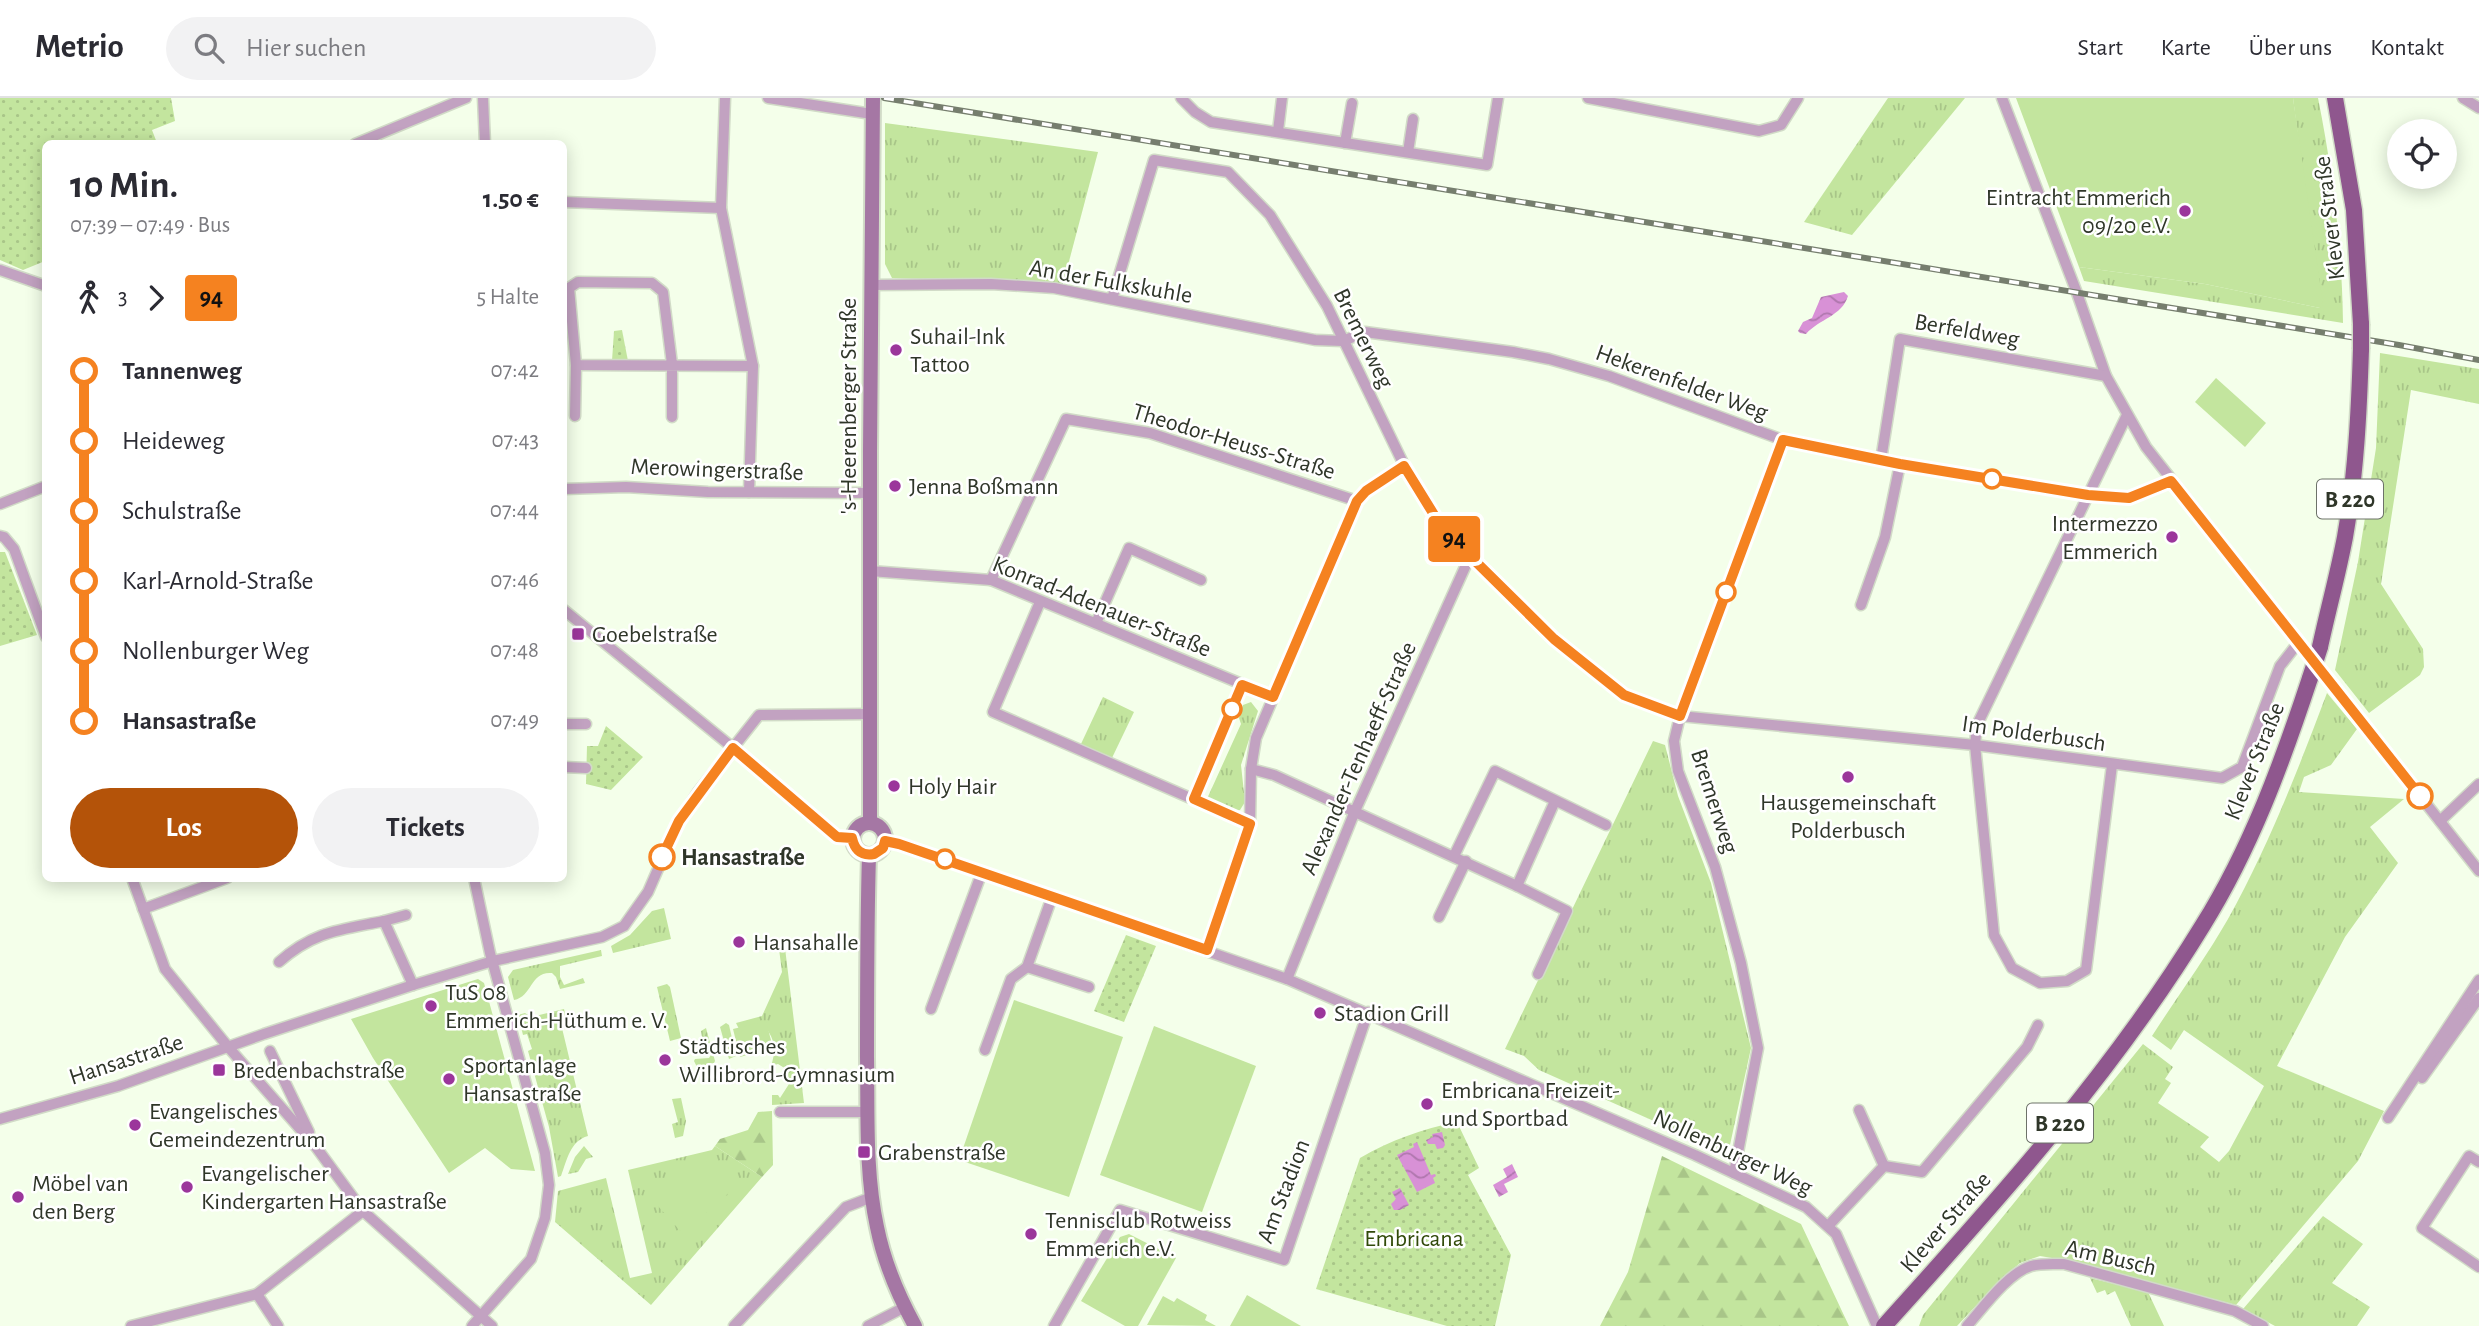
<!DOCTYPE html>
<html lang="de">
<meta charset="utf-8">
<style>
body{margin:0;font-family:"Alegreya Sans",sans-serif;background:#f2f2f3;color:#2b2b33;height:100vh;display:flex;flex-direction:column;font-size:26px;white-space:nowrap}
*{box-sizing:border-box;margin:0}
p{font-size:23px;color:#7c7c81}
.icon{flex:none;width:38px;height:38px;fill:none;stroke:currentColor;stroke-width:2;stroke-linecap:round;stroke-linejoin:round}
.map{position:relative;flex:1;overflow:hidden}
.sheet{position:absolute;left:42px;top:42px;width:525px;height:742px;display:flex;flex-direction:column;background:#fff;border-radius:10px;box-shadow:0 4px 18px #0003}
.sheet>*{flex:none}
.badge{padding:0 14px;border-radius:5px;font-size:24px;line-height:46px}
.fabs{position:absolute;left:2387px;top:21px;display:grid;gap:14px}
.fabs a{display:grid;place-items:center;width:70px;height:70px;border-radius:50%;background:#fff;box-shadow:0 4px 18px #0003;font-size:35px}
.map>.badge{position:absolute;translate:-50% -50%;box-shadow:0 0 0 4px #fff}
.legs{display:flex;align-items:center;gap:10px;height:77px;padding:0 28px;font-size:23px}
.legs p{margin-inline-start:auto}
.summary{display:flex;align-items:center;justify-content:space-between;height:119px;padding:0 28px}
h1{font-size:38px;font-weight:700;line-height:52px}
.button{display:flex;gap:14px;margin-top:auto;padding:14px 28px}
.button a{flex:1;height:80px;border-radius:42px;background:#b45309;color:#fff;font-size:28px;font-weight:700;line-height:80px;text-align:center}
.button a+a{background:#f2f2f3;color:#2b2b33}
ul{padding:0 28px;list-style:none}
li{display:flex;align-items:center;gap:24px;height:70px;font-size:26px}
li i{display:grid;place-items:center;width:10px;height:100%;margin:0 9px;background:currentColor}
li i::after{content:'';width:18px;height:18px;margin:-9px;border:5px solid;border-radius:50%;background:#fff}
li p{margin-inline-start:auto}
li:first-child i{background:linear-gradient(#0000 50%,currentColor 0)}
li:last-child i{background:linear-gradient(currentColor 50%,#0000 0)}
header{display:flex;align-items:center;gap:42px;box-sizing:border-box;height:98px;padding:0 35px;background:#fff;border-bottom:2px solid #e1e1e2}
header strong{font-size:33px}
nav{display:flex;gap:38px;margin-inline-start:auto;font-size:24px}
.search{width:490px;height:63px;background:#f2f2f3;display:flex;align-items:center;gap:18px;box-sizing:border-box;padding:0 24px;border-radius:38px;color:#7c7c81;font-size:26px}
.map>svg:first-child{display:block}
</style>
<header>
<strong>Metrio</strong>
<div class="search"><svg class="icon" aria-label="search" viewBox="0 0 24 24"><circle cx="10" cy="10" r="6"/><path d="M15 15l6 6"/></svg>Hier suchen</div>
<nav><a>Start</a><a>Karte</a><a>Über uns</a><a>Kontakt</a></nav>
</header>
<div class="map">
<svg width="2479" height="1228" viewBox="0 0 2479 1228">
<defs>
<pattern id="grass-tufts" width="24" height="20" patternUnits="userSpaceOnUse" patternTransform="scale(1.75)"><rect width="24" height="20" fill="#c3e59e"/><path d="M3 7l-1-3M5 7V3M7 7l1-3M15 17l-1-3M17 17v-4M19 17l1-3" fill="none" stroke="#a8c588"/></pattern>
<pattern id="forest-firs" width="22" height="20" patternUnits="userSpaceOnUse" patternTransform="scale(1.75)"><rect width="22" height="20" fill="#c3e59e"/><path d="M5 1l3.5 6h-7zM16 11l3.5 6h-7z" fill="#a8c588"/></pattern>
<pattern id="park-dots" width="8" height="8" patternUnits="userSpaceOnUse" patternTransform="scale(1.75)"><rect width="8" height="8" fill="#c3e59e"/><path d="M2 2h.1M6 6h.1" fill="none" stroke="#a8c588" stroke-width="1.8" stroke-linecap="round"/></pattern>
<pattern id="water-waves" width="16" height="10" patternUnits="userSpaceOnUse" patternTransform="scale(1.75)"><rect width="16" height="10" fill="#d891d6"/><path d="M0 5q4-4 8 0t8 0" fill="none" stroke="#b077ae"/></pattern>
</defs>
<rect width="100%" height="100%" fill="#f4ffea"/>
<g fill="url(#grass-tufts)">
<polygon points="1888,0 1965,0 1852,137 1804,124"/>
<path d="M 2293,0 L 2318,0 C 2333,75 2342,149 2343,225 L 2084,183 L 2079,169 L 2205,186 L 2320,210 Z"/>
<polygon points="885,25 1098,54 1063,186 892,180 885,166"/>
<polygon points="2380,255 2479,271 2479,306 2411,292 2381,486 2423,551 2424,569 2420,577 2369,615 2335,572 2358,464 2376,350"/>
<path d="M 2327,595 L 2357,631 L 2331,667 L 2304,679 L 2299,694 L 2404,701 L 2370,729 L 2398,765 L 2345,839 L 2277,968 L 2384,1013 L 2358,1063 L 2236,1207 L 2070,1163 L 2040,1158 L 2020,1165 L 1999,1183 L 1957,1228 L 1919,1228 L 1923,1217 L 2143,946 L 2173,969 L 2165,981 L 2171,985 L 2158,1005 L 2209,1039 L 2200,1049 L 2219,1064 L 2229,1053 L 2264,988 L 2184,932 L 2171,952 L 2152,938 C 2177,899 2205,861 2228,821 C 2268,749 2298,672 2327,595 Z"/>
<polygon points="1103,599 1134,614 1111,662 1080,648"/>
<polygon points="1251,604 1258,613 1241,667 1245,704 1240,712 1234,714 1206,703 1241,626 1239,620 1243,607"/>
<polygon points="1653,643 1665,647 1678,698 1711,785 1751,950 1728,1056 1539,972 1524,958 1505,951"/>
<polygon points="664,810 671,841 613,855 611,848 630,837 652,813"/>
<path d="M 785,850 L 804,1005 L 772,1007 L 772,997 L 778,997 L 780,1000 L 789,986 L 786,971 L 778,966 L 771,968 C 776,953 775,942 766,930 L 739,931 L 736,925 L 762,918 L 782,874 L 779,851 Z"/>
<path d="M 601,852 L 602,858 L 560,868 L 560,879 L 564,887 L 583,880 L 585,885 L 560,891 L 556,879 L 552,875 C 530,873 533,898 514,902 L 508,879 L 513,872 Z"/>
<polygon points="667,886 670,889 681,940 670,943 657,889"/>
<path d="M 564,911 L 567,924 L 561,926 L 588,1038 C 570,1043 567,1062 561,1078 L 558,1079 L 549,1029 L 528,953 L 532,951 L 527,936 L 523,937 L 518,917 L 525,915 L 531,919 Z"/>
<polygon points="726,925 729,927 736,958 729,961 720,929"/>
<polygon points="706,930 715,963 714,965 697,969 694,963 695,961 709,960 711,957 706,942 702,939 701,933"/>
<polygon points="681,1000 686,1023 683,1038 675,1040 672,1026 678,1024 672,1001"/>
<polygon points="584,1048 593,1059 586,1061 578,1074 568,1076 575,1059"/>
<polygon points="715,1048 762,1079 651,1207 555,1124 558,1093 606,1080 630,1180 652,1175 628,1072 712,1052"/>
<polygon points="2323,1118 2363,1146 2332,1185 2370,1209 2357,1228 2275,1228 2243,1211"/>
<polygon points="2090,1180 2148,1194 2164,1228 2131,1228 2115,1193 2107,1197 2105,1192 2097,1195"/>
</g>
<g fill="url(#forest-firs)">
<polygon points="772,1013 773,1067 762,1079 715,1048 720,1041 748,1032 758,1014"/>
<polygon points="1662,1058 1801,1126 1849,1228 1600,1228 1628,1174"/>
</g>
<g fill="url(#park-dots)">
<polygon points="0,0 171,0 175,23 152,32 157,45 46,46 45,163 23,172 0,162"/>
<polygon points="622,232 628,263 612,263 614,233"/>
<polygon points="0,454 5,454 37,537 0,548"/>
<polygon points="606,628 643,659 611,692 586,686 587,648 598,648"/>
<polygon points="1126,837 1156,848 1124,924 1094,913"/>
<path d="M 1457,1024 L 1479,1070 L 1468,1077 L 1511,1157 L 1495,1228 L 1447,1228 L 1316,1191 L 1360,1060 C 1391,1042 1422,1031 1457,1024 Z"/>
</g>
<g fill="#c3e59e">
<polygon points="2016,0 2293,0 2323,206 2320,210 2205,186 2079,169"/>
<polygon points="2216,280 2266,325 2245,349 2195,304"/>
<polygon points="478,881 484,885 535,1073 511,1071 485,1050 449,1075 373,960 351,921"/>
<polygon points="1014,902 1123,939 1069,1099 959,1062"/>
<polygon points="766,923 773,950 740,959 733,931"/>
<polygon points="1154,928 1256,968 1202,1114 1100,1077"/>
<polygon points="706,1063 732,1092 683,1136 657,1107"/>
<polygon points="1129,1136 1176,1160 1138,1228 1125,1228 1081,1203 1120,1139"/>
<polygon points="1247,1197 1301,1228 1230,1228"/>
<polygon points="1163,1198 1174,1204 1177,1200 1207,1217 1205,1222 1216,1228 1147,1227"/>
</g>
<g fill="url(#water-waves)">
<path d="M 1844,194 L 1848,198 C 1842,218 1819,221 1806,236 L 1800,235 L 1798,233 L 1803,224 L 1812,220 L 1821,199 Z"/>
<polygon points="1442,1034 1445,1047 1443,1050 1437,1051 1435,1046 1428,1046 1426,1042 1433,1039 1432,1036"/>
<polygon points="1417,1044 1431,1077 1435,1076 1436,1078 1433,1080 1435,1085 1417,1094 1397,1057 1414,1049 1413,1046"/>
<polygon points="1512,1066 1518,1079 1504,1086 1508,1094 1499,1099 1493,1087 1507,1079 1503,1071"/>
<polygon points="1400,1090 1409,1107 1400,1112 1394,1112 1391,1106 1396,1101 1392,1094"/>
</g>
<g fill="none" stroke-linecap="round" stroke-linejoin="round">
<g stroke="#d1dbc7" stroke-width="13">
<g id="street">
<polyline points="483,0 485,46"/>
<polyline points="725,0 721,110 753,268 749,394"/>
<polyline points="768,0 872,16"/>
<polyline points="1181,0 1195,14 1211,24 1487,67 1498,0"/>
<polyline points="1588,0 1759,33 1781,27 1798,0"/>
<polyline points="2002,0 2077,195 2106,278 2146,349 2479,773"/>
<polyline points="2463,0 2479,10"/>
<polyline points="1278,33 1282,0"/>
<polyline points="1345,45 1352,5"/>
<polyline points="355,46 466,0"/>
<polyline points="1408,54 1413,21"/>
<polyline points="564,104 721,110"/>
<polyline points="0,172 46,188"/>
<polyline points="871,187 991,186 1054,190 1315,242 1343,243 1365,234 1513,254 1549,261 1609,278 1783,342 1853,357 2088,397 2129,400 2171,383"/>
<polyline points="1112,201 1154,62 1228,74 1270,117 1327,208 1404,367 1436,420 1470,458 1554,541 1624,597 1680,618 1975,647 2222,680 2242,669 2280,568 2298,545"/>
<polyline points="575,318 576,267"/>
<polyline points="672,319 672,266 663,194 652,185 578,184 569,190 576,267 753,268"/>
<polyline points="1881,362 1900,241 2106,278"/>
<polyline points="564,391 626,389 708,394 870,395"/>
<polyline points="0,406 46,388"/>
<polyline points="0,438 4,439 14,451 46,539"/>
<polyline points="870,473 991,482 1273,599"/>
<polyline points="991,482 1066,321 1150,335 1357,403"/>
<polyline points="1040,504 993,614 1250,726"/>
<polyline points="1861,507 1885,439 1900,366"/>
<polyline points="564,512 743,658 837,739 852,741"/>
<polyline points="1096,525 1129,450 1201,482"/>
<polyline points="564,626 586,626"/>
<polyline points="2112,667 2086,872 2067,883 2040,885 2012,870 1994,837 1975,647 1977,627 2127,317"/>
<polyline points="564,669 586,670"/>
<polyline points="1251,671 1274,677 1517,788 1555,703"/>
<polyline points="1194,701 1242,588"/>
<polyline points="2440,723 2479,686"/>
<polyline points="885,743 899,746 1287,881 1695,1057 1806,1109 1836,1136 1877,1228"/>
<polyline points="1454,758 1495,673 1606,727"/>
<polyline points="132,780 165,871 229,950 316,1049 363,1113 492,1228"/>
<polyline points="1517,788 1567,813 1538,876"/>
<polyline points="143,811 227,780"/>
<polyline points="1439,819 1466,763"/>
<polyline points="384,823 406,817"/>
<polyline points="1207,852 1250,726 1251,671 1256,640 1357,403 1366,393 1404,367"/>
<path d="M 279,864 C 314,833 340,832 384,823 L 413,887"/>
<polyline points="1027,869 1089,889"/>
<polyline points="1287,881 1355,713 1470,458"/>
<polyline points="931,911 982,774"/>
<polyline points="985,952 1011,881 1027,869 1052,799"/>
<polyline points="270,953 309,1034"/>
<polyline points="2422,980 2479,900"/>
<polyline points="1859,1012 1884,1068"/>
<polyline points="780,1014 868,1014"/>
<polyline points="2388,1020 2479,882"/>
<polyline points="0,1021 118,988 264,936 413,887 493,863 602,839 624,828 648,794 679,723 698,694 759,617 869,616"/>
<polyline points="2479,1064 2469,1058 2422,1130 2479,1169"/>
<polyline points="1734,1075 1758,950 1741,865 1715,769 1678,673 1674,643 1680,618 1783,342"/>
<polyline points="1829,1127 1884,1068 1922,1074 2027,949 2038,927"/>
<polyline points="257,1196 278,1228"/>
<polyline points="131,1228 257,1196 363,1113"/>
<polyline points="472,1228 531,1161 545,1120 549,1087 545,1055 490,855 474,780"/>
<polyline points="734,1228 846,1109 872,1099"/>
<polyline points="868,1228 905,1209"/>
<polyline points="1054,1228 1120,1112 1284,1162 1368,914"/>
<path d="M 1967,1228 C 1983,1210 2008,1175 2031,1168 C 2041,1165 2053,1166 2064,1166 L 2235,1213 L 2263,1228"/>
</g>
</g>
<g stroke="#d1dbc7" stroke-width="18">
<g id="secondary">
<polyline points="870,724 870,354 873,0"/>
<circle cx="869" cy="741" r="16"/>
<path d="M 869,757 C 867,824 867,892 867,959 C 868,1015 865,1074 877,1129 C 884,1164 898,1197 915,1228"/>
</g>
</g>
<g stroke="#d1dbc7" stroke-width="19">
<g id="primary">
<polyline points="2335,0 2354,112 2361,226"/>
<path d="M 2320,549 C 2328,512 2338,476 2345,439 C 2356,376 2359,314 2361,251"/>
<path d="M 1884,1228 C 1998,1102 2114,973 2203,827 C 2251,750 2282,665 2310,580"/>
</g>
</g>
<use href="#street" stroke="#c2a2c1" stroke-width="10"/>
<use href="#secondary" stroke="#a577a4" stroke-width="14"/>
<use href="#primary" stroke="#8f578e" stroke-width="16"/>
<g stroke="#767e6e" stroke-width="6">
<polyline id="rail" points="884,0 2399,247 2479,262"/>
</g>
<use href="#rail" stroke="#fff" stroke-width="3.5" stroke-dasharray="10" stroke-linecap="butt"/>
<g stroke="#d1dbc7" stroke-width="19" stroke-linecap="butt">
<g id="primary-bridge">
<polyline points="2361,251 2361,226"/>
<polyline points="2310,580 2320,549"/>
</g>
</g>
<use href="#primary-bridge" stroke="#8f578e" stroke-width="16"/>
</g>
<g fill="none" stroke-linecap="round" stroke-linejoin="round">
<g stroke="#fff" stroke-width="16">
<path id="line-1" d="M 662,759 L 679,723 L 733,650 L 837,739 L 852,740 C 855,753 862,758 874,756 L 883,750 L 885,743 L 899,746 L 1207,852 L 1250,726 L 1194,701 L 1242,587 L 1273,599 L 1357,403 L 1366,393 L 1404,368 L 1436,420 L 1470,458 L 1554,541 L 1624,597 L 1680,618 L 1783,342 L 1900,366 L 2088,397 L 2129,400 L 2171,383 L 2420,698"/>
</g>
<use href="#line-1" stroke="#f58220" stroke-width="10"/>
</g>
<g fill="#9b369b" stroke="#fff" stroke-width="2.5">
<circle cx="2185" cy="113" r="7"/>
<circle cx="896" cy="252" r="7"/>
<circle cx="895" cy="388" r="7"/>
<circle cx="2172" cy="439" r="7"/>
<rect x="571" y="529" width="14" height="14" rx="3.5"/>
<circle cx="1848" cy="679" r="7"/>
<circle cx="894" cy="688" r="7"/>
<circle cx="739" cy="844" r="7"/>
<circle cx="431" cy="908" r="7"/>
<circle cx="1320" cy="915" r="7"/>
<circle cx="665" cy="962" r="7"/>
<rect x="212" y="965" width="14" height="14" rx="3.5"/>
<circle cx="449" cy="981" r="7"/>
<circle cx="1427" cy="1006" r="7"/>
<circle cx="135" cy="1027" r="7"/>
<rect x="857" y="1047" width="14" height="14" rx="3.5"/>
<circle cx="187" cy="1089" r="7"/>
<circle cx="18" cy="1099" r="7"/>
<circle cx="1031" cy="1136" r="7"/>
</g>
<g fill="#fff" stroke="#f58220" stroke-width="3.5">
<circle cx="1992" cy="381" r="9"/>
<circle cx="1726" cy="494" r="9"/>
<circle cx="1232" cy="611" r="9"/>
<circle cx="2420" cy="698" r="12"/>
<circle cx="662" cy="759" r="12"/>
<circle cx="945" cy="761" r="9"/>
</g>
<g text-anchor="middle" stroke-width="5" stroke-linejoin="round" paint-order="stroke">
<g fill="#fff" stroke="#6d7269" stroke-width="2">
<rect x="2317" y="381.5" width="66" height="39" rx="5"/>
<rect x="2027" y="1005.5" width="66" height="39" rx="5"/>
</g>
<g font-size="23" font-weight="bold" fill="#2f3629">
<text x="2350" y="409">B 220</text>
<text x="2060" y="1033">B 220</text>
</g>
<g font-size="24" fill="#2f3629" stroke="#fff" text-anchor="start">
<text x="2171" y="107" text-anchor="end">Eintracht Emmerich<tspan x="2171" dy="28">09/20 e.V.</tspan></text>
<text x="910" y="246">Suhail-Ink<tspan x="910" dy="28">Tattoo</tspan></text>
<text x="909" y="396">Jenna Boßmann</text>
<text x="2158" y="433" text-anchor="end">Intermezzo<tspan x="2158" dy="28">Emmerich</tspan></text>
<text x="592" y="544">Goebelstraße</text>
<text x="908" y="696">Holy Hair</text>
<text x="1848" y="712" text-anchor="middle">Hausgemeinschaft<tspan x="1848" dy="28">Polderbusch</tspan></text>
<text x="753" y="852">Hansahalle</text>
<text x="445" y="902">TuS 08<tspan x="445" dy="28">Emmerich-Hüthum e. V.</tspan></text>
<text x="1334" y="923">Stadion Grill</text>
<text x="679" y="956">Städtisches<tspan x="679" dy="28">Willibrord-Gymnasium</tspan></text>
<text x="463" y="975">Sportanlage<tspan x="463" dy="28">Hansastraße</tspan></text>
<text x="233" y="980">Bredenbachstraße</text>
<text x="1441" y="1000">Embricana Freizeit-<tspan x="1441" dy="28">und Sportbad</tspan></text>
<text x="149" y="1021">Evangelisches<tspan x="149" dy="28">Gemeindezentrum</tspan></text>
<text x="878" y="1062">Grabenstraße</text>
<text x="201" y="1083">Evangelischer<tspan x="201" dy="28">Kindergarten Hansastraße</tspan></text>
<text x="32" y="1093">Möbel van<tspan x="32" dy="28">den Berg</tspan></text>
<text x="1045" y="1130">Tennisclub Rotweiss<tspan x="1045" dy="28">Emmerich e.V.</tspan></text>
</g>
<g font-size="24" fill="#2f3629" stroke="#fff">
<text transform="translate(2329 120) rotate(-97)" y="8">Klever Straße</text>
<text transform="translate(1111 183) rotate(10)" y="8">An der Fulkskuhle</text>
<text transform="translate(1967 232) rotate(10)" y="8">Berfeldweg</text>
<text transform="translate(1364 240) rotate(64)" y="8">Bremerweg</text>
<text transform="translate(1682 284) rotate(20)" y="8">Hekerenfelder Weg</text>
<text transform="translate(848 308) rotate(-90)" y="8">'s-Heerenberger Straße</text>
<text transform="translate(1234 343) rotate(17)" y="8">Theodor-Heuss-Straße</text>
<text transform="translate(717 371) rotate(2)" y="8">Merowingerstraße</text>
<text transform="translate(1102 508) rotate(22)" y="8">Konrad-Adenauer-Straße</text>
<text transform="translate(2034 635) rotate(8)" y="8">Im Polderbusch</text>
<text transform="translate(1358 660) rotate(-66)" y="8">Alexander-Tenhaeff-Straße</text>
<text transform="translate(2254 663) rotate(-68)" y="8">Klever Straße</text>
<text transform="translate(1715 703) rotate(72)" y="8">Bremerweg</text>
<text transform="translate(126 961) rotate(-18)" y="8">Hansastraße</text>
<text transform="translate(1733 1054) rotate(25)" y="8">Nollenburger Weg</text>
<text transform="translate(1283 1093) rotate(-69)" y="8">Am Stadion</text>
<text transform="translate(1945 1124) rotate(-49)" y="8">Klever Straße</text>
<text transform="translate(2111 1159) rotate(13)" y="8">Am Busch</text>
</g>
<g font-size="24" font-weight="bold" fill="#2f3629" stroke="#fff" text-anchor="start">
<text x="681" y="767">Hansastraße</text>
</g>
<g font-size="24" fill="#314a09" stroke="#fff">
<text x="1414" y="1148">Embricana</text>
</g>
</g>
</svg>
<div class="fabs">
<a><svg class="icon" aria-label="locate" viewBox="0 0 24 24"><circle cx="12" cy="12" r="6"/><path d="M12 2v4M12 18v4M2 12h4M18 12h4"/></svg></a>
</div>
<b class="badge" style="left:1454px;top:441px;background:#f58220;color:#111">94</b>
<section class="sheet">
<div class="summary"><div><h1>10 Min.</h1><p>07:39 – 07:49 · Bus</p></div><b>1.50 €</b></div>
<div class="legs"><svg class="icon" aria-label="walk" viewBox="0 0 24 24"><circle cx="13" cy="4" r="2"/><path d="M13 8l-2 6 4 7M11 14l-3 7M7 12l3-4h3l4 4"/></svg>3<svg class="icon" aria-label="forward" viewBox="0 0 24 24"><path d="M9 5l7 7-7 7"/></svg><b class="badge" style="background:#f58220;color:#111">94</b><p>5 Halte</p></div>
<ul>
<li><i style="color:#f58220"></i><b>Tannenweg</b><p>07:42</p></li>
<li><i style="color:#f58220"></i><span>Heideweg</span><p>07:43</p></li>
<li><i style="color:#f58220"></i><span>Schulstraße</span><p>07:44</p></li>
<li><i style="color:#f58220"></i><span>Karl-Arnold-Straße</span><p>07:46</p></li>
<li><i style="color:#f58220"></i><span>Nollenburger Weg</span><p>07:48</p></li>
<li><i style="color:#f58220"></i><b>Hansastraße</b><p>07:49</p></li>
</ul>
<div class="button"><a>Los</a><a>Tickets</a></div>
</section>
</div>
